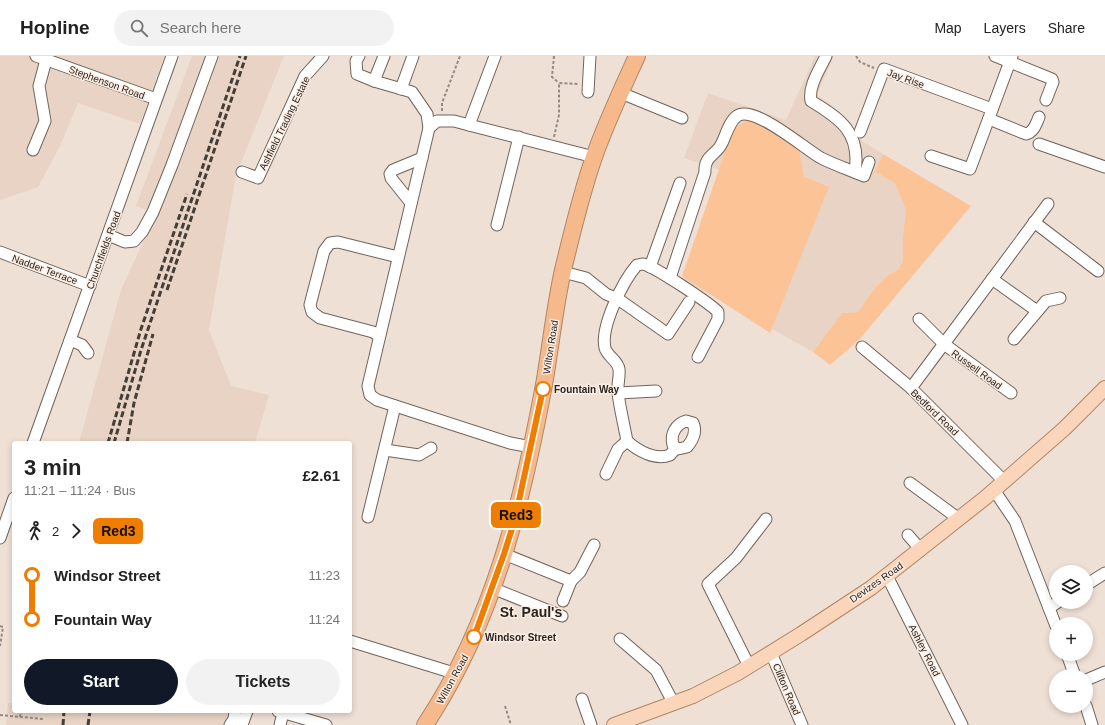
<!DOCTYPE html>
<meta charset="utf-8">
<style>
body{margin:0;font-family:Arial,sans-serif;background:#f2f2f2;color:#222;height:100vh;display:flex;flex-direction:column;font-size:15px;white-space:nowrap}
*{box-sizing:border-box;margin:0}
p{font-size:13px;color:#767676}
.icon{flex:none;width:22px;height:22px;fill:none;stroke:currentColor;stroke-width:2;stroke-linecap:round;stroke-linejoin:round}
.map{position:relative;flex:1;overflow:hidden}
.drawer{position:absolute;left:12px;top:385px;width:340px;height:272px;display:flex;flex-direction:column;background:#fff;border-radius:4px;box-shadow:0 2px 6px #0003}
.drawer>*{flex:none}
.badge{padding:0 8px;border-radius:6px;font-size:14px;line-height:26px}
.buttons{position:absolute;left:1049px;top:509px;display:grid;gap:8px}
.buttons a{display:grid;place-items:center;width:44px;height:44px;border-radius:50%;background:#fff;box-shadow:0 2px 6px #0003;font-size:20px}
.map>.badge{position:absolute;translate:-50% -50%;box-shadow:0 0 0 2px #fff}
.legs{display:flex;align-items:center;gap:6px;height:44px;padding:0 12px;font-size:13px}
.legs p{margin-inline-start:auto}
.headline{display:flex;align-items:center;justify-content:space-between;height:68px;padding:0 12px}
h1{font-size:22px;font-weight:700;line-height:30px}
.button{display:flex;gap:8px;margin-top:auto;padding:8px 12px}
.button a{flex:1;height:46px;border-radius:24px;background:#111827;color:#fff;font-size:16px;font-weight:700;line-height:46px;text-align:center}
.button a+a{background:#f2f2f2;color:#222}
ul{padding:0 12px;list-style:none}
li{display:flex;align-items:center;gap:14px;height:44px;font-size:15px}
li i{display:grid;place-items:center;width:6px;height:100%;margin:0 5px;background:currentColor}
li i::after{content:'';width:10px;height:10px;margin:-5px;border:3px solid;border-radius:50%;background:#fff}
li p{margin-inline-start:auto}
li:first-child i{background:linear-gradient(#0000 50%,currentColor 0)}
li:last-child i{background:linear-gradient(currentColor 50%,#0000 0)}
header{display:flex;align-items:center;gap:24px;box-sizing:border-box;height:56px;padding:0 20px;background:#fff;border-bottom:1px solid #e0e0e0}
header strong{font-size:19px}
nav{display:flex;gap:22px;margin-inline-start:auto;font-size:14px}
.search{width:280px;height:36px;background:#f2f2f2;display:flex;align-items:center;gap:10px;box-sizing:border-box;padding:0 14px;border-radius:22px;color:#767676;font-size:15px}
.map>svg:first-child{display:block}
</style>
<header>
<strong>Hopline</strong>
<div class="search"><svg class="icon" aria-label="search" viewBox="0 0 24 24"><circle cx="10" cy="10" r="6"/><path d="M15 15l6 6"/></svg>Search here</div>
<nav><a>Map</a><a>Layers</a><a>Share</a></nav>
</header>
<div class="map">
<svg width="1105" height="669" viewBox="0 0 1105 669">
<rect width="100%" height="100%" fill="#efe0d6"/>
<g fill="#e8d3c4">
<polygon points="0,0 164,0 140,68 78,47 60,90 38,131 0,144"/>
<polygon points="192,0 284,0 236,119 209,274 231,330 269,339 255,387 79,387 121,234 155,160 153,156 136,150"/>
<polygon points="815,0 834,0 817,39 830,48 862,85 883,98 875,116 895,127 906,154 903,180 903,204 899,213 887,220 875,232 858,256 842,257 813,296 683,223 720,114 684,102 708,37 786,64"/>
<polygon points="8,647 14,647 14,655 242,655 237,669 6,669"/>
</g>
<g fill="#fcc397">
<polygon points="750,63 799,94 804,121 829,131 770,277 682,220 733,73"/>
<polygon points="883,98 971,150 859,284 830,309 813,296 842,257 858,256 875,232 887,220 899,213 903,204 903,180 906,154 895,127 875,116"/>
</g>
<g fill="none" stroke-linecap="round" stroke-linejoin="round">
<g stroke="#70645a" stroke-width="13">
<g id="minor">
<polyline points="36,0 156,43"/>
<polyline points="359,0 356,5 357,18 374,25"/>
<polyline points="384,0 374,25 412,36 427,58 429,72"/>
<path d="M 826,0 C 820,13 808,30 811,45 C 841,63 861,77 855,116"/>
<polyline points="995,0 1052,23 1053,26 1046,44"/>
<polyline points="401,33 413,0"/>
<polyline points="588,36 590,0"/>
<polyline points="621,37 682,62"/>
<path d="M 989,63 L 1026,78 C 1034,76 1036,68 1039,61"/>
<polyline points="469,69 495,0"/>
<polyline points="860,76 884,13 992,53"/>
<polyline points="1039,88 1105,111"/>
<polyline points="33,94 45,65 39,30 46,4"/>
<polyline points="931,100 970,113 1012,0"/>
<polyline points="242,116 258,122 305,20 323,0"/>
<polyline points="411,147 391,122 390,118 393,114 422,102"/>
<polyline points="1034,166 1098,215"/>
<polyline points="497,169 519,81"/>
<polyline points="108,179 125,186 134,185 142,176 153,156 172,109 212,0"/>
<polyline points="0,196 90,230"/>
<polyline points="650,211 680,127"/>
<polyline points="563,216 586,222 606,238 618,243 668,278 689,246"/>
<path d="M 670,222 L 705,116 C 704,99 717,99 722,87 C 726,79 729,66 737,60 C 754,48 806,94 821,102 C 835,109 850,114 864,120 L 869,106"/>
<polyline points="992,223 1037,255"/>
<polyline points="919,263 944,288 1011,337"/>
<polyline points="379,280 373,276 320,262 312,256 310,249 324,195 330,187 338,186 398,201"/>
<polyline points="1014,283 1046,245 1060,242"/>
<polyline points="70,284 82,289 88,297"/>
<polyline points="862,291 911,332 1004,425"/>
<polyline points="911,332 1048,148"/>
<polyline points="618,337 656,335"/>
<path d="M 686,365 L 693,367 C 697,376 693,384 687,391 L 678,393 L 673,389 C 670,378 676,368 686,365 Z"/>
<path d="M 627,385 C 624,369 620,353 618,337 C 617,329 620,321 619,313 C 618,305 607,300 605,292 C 600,271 623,225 637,209 C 639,209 641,208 643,208 C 654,210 711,248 718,256 L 718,263 L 698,301"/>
<polyline points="33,387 172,0"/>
<polyline points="531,391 510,387 377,344 370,339 368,330 429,72 437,65 454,65 469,69 594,101"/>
<polyline points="385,394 419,399 431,392"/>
<path d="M 606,418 L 618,393 L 627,385 C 638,395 656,405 670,399 L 676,392"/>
<polyline points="910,427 959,463"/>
<polyline points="994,434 1015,465 1056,570"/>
<polyline points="368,461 395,350"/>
<polyline points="908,479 921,494"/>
<polyline points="0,482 14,442"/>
<polyline points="504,498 571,525 580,516 594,489"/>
<polyline points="887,520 962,669"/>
<polyline points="1086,529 1105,517"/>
<polyline points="492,532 562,560"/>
<polyline points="563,545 571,525"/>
<polyline points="1049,552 1058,546"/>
<polyline points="620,583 656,614 674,648"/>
<polyline points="350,585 457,618"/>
<polyline points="771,597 802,669"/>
<polyline points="1067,598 1075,620"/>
<polyline points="749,610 708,528 736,502 766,463"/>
<polyline points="1086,624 1105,616"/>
<polyline points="582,643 591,669"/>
<polyline points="1086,650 1092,669"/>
<polyline points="278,655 326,669"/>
<polyline points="230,669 234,663 235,655"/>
<polyline points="242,669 247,655"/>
<polyline points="280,669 283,657"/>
</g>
</g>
<g stroke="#ae8566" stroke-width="16">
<polyline id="major" points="614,669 693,640 738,617 801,578 871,532 985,442 1065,372 1105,332"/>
</g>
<g stroke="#ae8566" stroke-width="18">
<path id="highway" d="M 425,669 C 494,565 523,444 545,323 C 551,287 555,250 563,214 C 572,177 581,138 594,101 C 606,67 622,33 637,0"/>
</g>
<g stroke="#948a82" stroke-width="2" stroke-dasharray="3 2" stroke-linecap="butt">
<polyline points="554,0 552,21 559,27"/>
<polyline points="856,0 860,6 874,12"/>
<polyline points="442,55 442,47 460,0"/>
<polyline points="554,81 559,59 559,27 578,28"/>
<polyline points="0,570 3,571 0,590"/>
<polyline points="505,650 511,669"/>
<polyline points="0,659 43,663"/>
<polyline points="20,661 21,655"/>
</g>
<use href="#minor" stroke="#fff" stroke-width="11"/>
<use href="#major" stroke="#fad5b9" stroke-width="14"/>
<use href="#highway" stroke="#f6b98b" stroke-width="16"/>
<g stroke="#443e39" stroke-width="3" stroke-dasharray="6 3" stroke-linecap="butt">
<polyline points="167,234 246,0"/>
<polyline points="108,387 141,273 187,138"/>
<polyline points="114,387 141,294 240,0"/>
<polyline points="127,387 134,347 153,278"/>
<polyline points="63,669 64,655"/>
<polyline points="88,669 90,655"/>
</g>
</g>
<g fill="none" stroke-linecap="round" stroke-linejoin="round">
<g stroke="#fff" stroke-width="9">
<polyline id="line-1" points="474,581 504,498 515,463 543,333"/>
</g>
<use href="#line-1" stroke="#ee7d00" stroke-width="6"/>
</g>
<g fill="#fff" stroke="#ee7d00" stroke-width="2">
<circle cx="543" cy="333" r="7"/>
<circle cx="474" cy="581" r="7"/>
</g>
<g text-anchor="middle" stroke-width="3" stroke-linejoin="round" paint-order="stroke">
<g font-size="10" fill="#292420" stroke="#fcede3">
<text transform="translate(906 22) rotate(20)" y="4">Jay Rise</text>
<text transform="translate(107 26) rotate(20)" y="4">Stephenson Road</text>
<text transform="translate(284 67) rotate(-64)" y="4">Ashfield Trading Estate</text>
<text transform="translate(103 194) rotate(-70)" y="4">Churchfields Road</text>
<text transform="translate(45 213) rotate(20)" y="4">Nadder Terrace</text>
<text transform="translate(550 291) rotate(-81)" y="4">Wilton Road</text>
<text transform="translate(977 313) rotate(36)" y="4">Russell Road</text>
<text transform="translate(935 356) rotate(44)" y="4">Bedford Road</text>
<text transform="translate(876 526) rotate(-35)" y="4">Devizes Road</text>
<text transform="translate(925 594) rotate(63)" y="4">Ashley Road</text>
<text transform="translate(452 623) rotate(-61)" y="4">Wilton Road</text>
<text transform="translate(787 633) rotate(67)" y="4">Clifton Road</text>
</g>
<g font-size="10" font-weight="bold" fill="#292420" stroke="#fcede3" text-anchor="start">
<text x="554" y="337">Fountain Way</text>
<text x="485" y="585">Windsor Street</text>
</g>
<g font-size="14" font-weight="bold" fill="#292420" stroke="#fcede3">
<text x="531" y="561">St. Paul's</text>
</g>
</g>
</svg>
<div class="buttons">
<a><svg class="icon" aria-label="layers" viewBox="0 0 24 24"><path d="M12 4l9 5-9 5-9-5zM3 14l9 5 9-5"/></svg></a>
<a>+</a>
<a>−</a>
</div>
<b class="badge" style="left:516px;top:459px;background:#ee7d00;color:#111">Red3</b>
<section class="drawer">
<div class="headline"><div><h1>3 min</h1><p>11:21 – 11:24 · Bus</p></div><b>£2.61</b></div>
<div class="legs"><svg class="icon" aria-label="walk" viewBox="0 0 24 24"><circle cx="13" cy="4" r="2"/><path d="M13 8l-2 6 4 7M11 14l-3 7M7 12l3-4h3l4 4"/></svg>2<svg class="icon" aria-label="forward" viewBox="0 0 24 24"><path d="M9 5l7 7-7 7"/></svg><b class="badge" style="background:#ee7d00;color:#111">Red3</b></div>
<ul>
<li><i style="color:#ee7d00"></i><b>Windsor Street</b><p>11:23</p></li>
<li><i style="color:#ee7d00"></i><b>Fountain Way</b><p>11:24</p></li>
</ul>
<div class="button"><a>Start</a><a>Tickets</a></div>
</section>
</div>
